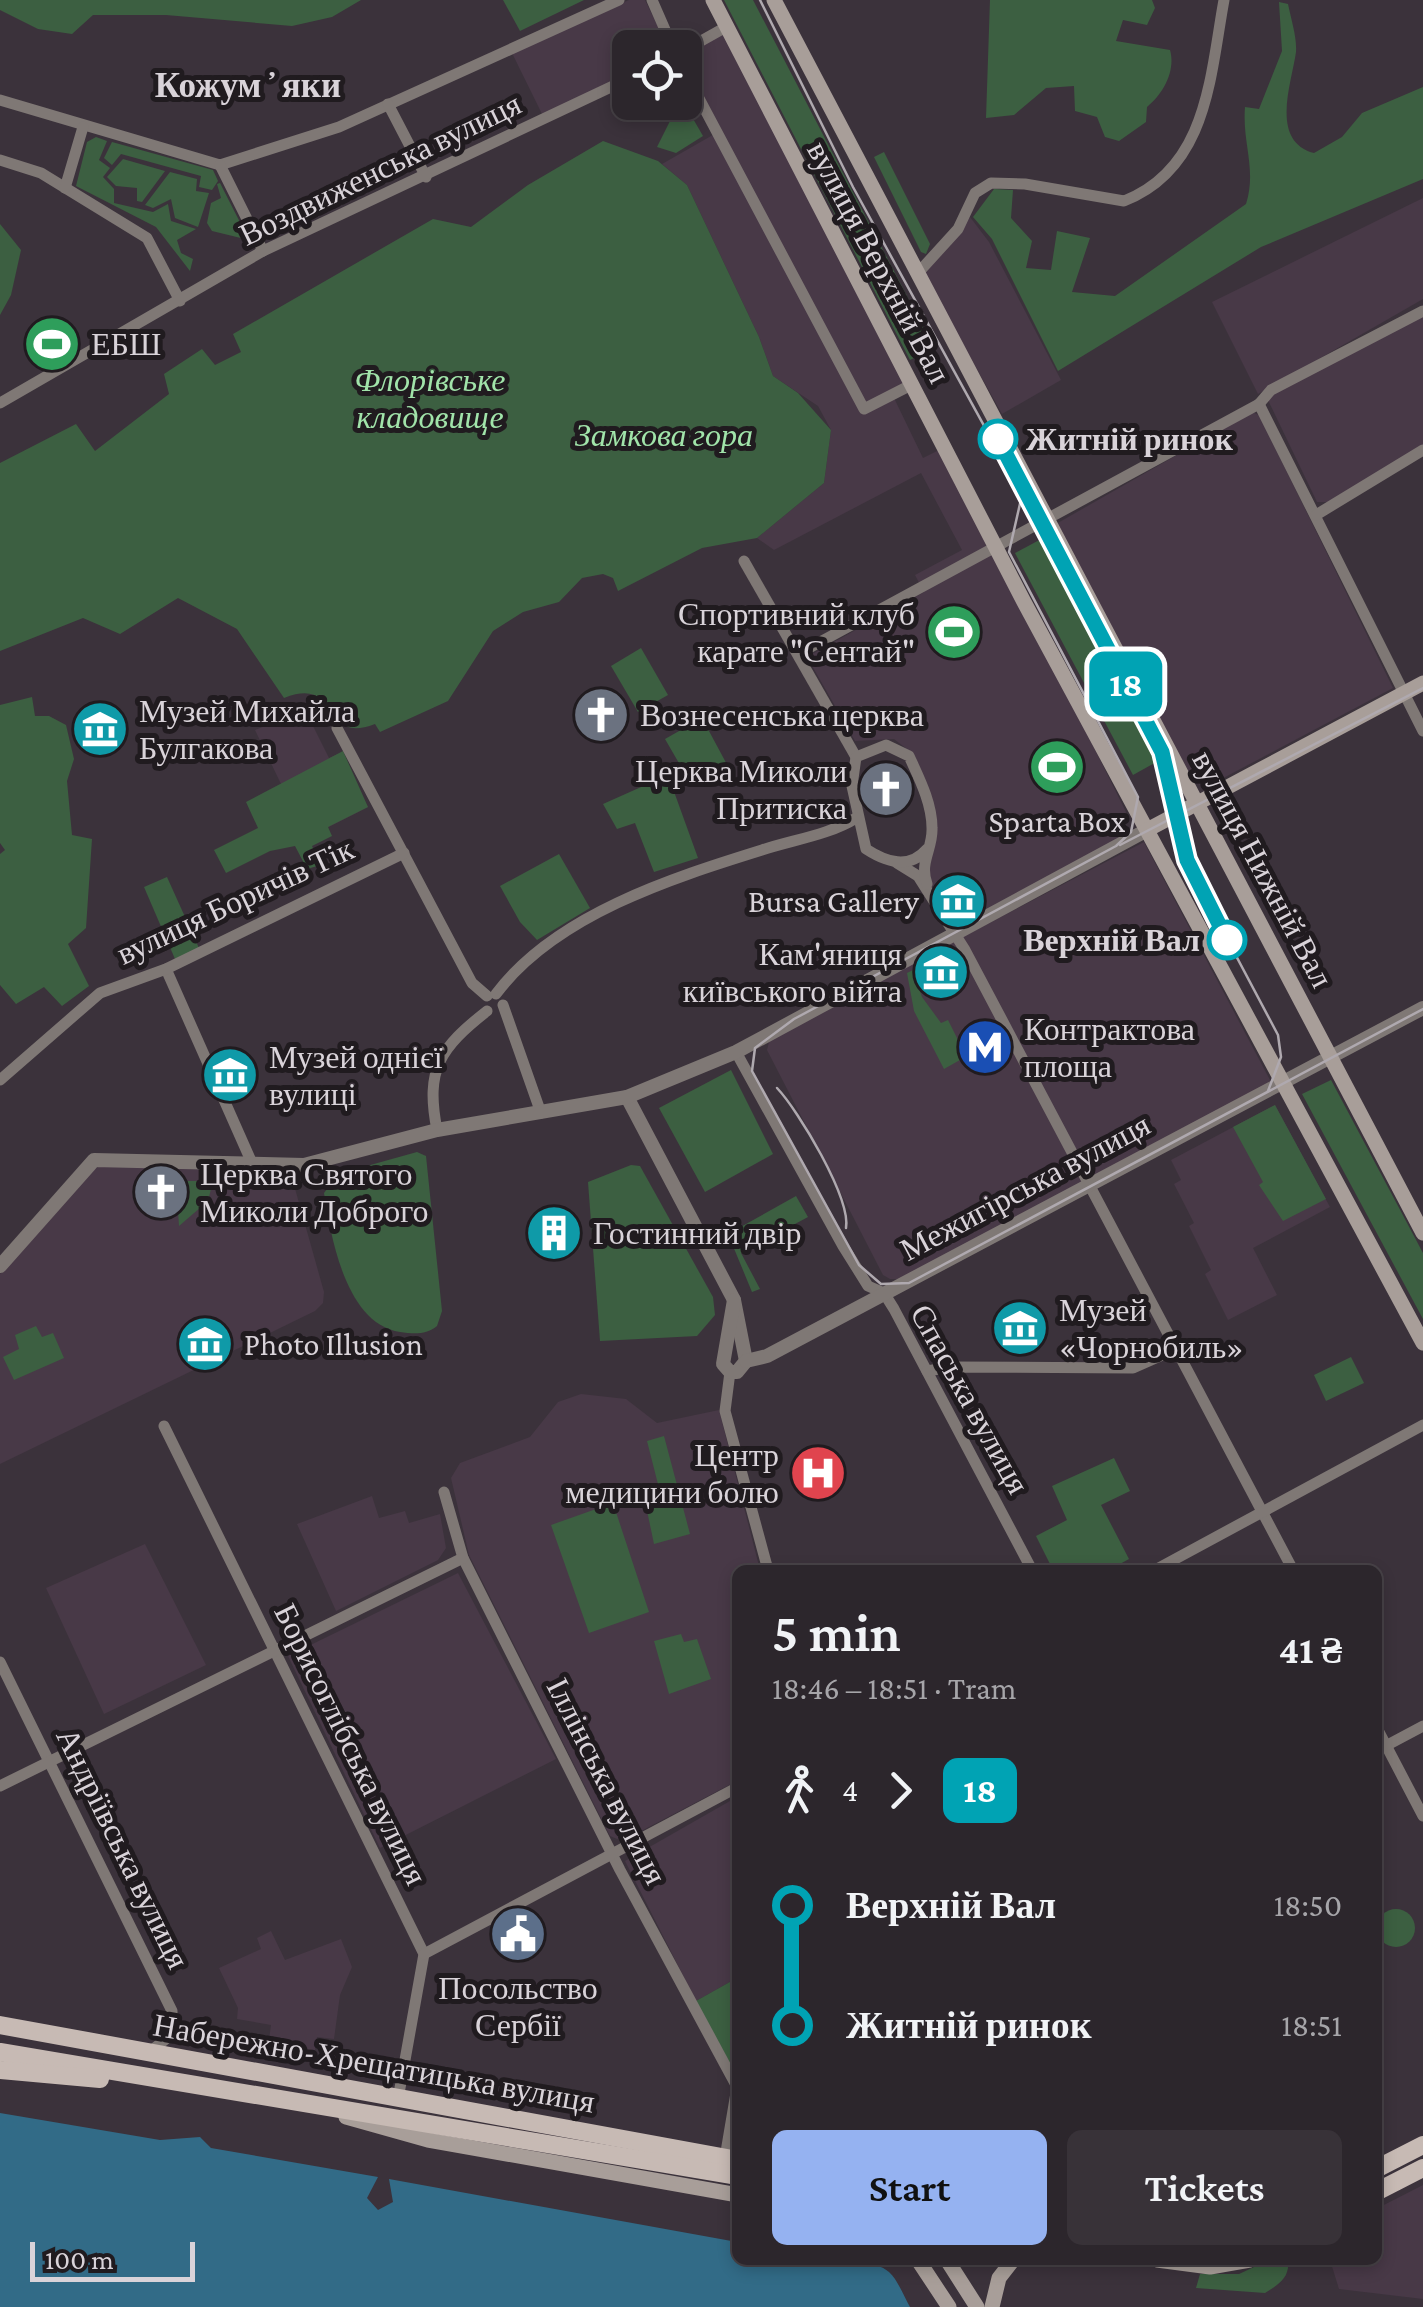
<!DOCTYPE html>
<meta charset="utf-8">
<style>
body{margin:0;font-family:"Crimson Pro",serif;background:#383238;color:#f1f3f6;height:100vh;display:flex;flex-direction:column;font-size:38px;white-space:nowrap}
*{box-sizing:border-box;margin:0}
p{font-size:32px;color:#a6a5a9}
.icon{flex:none;width:55px;height:55px;fill:none;stroke:currentColor;stroke-width:2;stroke-linecap:round;stroke-linejoin:round}
.map{position:relative;flex:1;overflow:hidden}
.side{position:absolute;left:732px;top:1565px;width:650px;height:700px;display:flex;flex-direction:column;background:#2c262c;border-radius:15px;box-shadow:0 5px 15px #0003,0 0 0 2px #484348}
.side>*{flex:none}
.badge{padding:0 20px;border-radius:15px;font-size:35px;line-height:65px}
.buttons{position:absolute;left:612px;top:30px;display:grid;gap:20px}
.buttons a{display:grid;place-items:center;width:90px;height:90px;border-radius:15px;background:#2c262c;box-shadow:0 5px 15px #0003,0 0 0 2px #484348;font-size:50px}
.scale{position:absolute;left:30px;bottom:25px;width:165px;box-sizing:border-box;padding-left:10px;border:5px solid #d9d3d9;border-top:0;font-size:28px;line-height:35px;white-space:nowrap;color:#d9d3d9;-webkit-text-stroke:8px #201b1f;paint-order:stroke}
.map>.badge{position:absolute;translate:-50% -50%;box-shadow:0 0 0 5px #fff}
.legs{display:flex;align-items:center;gap:15px;height:110px;padding:0 40px;font-size:32px}
.legs p{margin-inline-start:auto}
.overview{display:flex;align-items:center;justify-content:space-between;height:170px;padding:0 40px}
h1{font-size:55px;font-weight:600;line-height:75px}
.button{display:flex;gap:20px;margin-top:auto;padding:20px 40px}
.button a{flex:1;height:115px;border-radius:15px;background:#95b2f1;color:#111;font-size:40px;font-weight:600;line-height:115px;text-align:center}
.button a+a{background:#383238;color:#f1f3f6}
ul{padding:0 40px;list-style:none}
li{display:flex;align-items:center;gap:35px;height:120px;font-size:38px}
li i{display:grid;place-items:center;width:15px;height:100%;margin:0 12px;background:currentColor}
li i::after{content:'';width:25px;height:25px;margin:-12px;border:8px solid;border-radius:50%;background:#2c262c}
li p{margin-inline-start:auto}
li:first-child i{background:linear-gradient(#0000 50%,currentColor 0)}
li:last-child i{background:linear-gradient(currentColor 50%,#0000 0)}
.map>svg:first-child{display:block}
</style>
<div class="map">
<svg width="1423" height="2307" viewBox="0 0 1423 2307">
<rect width="100%" height="100%" fill="#3b323b"/>
<g fill="#483947">
<polygon points="629,0 645,0 668,47 630,48 630,73 543,116 512,53"/>
<polygon points="723,32 907,389 894,398 923,458 945,447 1126,812 1121,839 954,930 928,878 935,838 912,753 894,739 855,741 807,657 924,592 915,575 962,550 921,473 774,550 757,538 824,483 831,430 818,406 773,376 759,337 687,185 662,164 718,132 685,66 685,53"/>
<polygon points="1423,198 1423,299 1258,394 1212,302"/>
<polygon points="970,217 989,242 1061,380 1002,414 923,273"/>
<polygon points="1423,313 1423,445 1329,502 1317,502 1267,398"/>
<polygon points="1252,412 1259,415 1393,688 1212,784 1201,785 1193,782 1056,524"/>
<polygon points="305,710 329,758 338,754 368,807 307,838 255,730"/>
<polygon points="1144,842 1270,1080 1268,1086 900,1279 890,1279 883,1275 767,1050 770,1038"/>
<polygon points="1275,1105 1330,1207 1253,1248 1277,1295 1228,1320 1205,1274 1211,1270 1189,1226 1194,1223 1174,1184 1181,1180 1171,1160"/>
<polygon points="100,1166 279,1172 294,1185 324,1292 323,1303 315,1311 0,1464 0,1274 81,1177"/>
<polygon points="581,1394 626,1399 657,1423 719,1410 760,1570 738,1570 737,1781 622,1841 610,1836 469,1555 451,1478 460,1463 530,1437 558,1402"/>
<polygon points="372,1496 379,1518 405,1511 409,1523 440,1514 446,1548 438,1560 336,1611 297,1524"/>
<polygon points="145,1544 206,1665 104,1714 46,1588"/>
<polygon points="458,1573 556,1759 380,1848 288,1656"/>
<polygon points="737,1797 737,1978 696,2001 625,1861"/>
<polygon points="271,1931 285,1960 341,1939 352,1967 340,1995 334,2039 317,2037 314,2056 268,2047 271,2025 237,2019 238,2008 219,1968 261,1949 257,1938"/>
<polygon points="1423,2185 1423,2299 1339,2289 1330,2260 1378,2260 1378,2208"/>
</g>
<g fill="#3c5f41">
<polygon points="0,0 361,0 332,17 292,26 166,15 93,15 72,34 38,29 0,10"/>
<polygon points="503,0 584,0 520,31"/>
<polygon points="724,0 753,0 934,348 910,360"/>
<path d="M 990,0 L 1152,0 L 1155,8 L 1147,25 L 1123,20 L 1116,41 L 1170,50 C 1176,71 1163,94 1147,107 L 1146,122 L 1119,141 L 1105,137 L 1097,117 L 1075,111 L 1074,86 L 1046,88 L 1014,115 L 986,118 Z"/>
<path d="M 1279,2 L 1288,4 C 1291,19 1297,37 1296,52 C 1292,82 1269,141 1314,153 L 1342,137 L 1362,113 L 1423,87 L 1423,179 L 1261,247 L 1058,371 L 992,239 L 973,217 L 994,189 L 1013,190 L 1011,218 L 1032,241 L 1026,268 L 1051,270 L 1057,231 L 1090,238 L 1072,292 L 1115,296 L 1246,204 C 1257,169 1242,143 1245,107 L 1259,109 L 1282,51 Z"/>
<polygon points="673,103 684,103 703,136 676,153 657,147 675,111"/>
<polygon points="96,137 107,141 99,160 110,168 103,177 114,189 114,203 153,212 168,204 171,221 196,229 177,240 181,253 193,259 190,271 156,227 76,186 87,142"/>
<path d="M 603,141 L 658,161 L 687,185 L 759,337 L 773,376 L 798,393 L 831,430 L 824,483 L 757,538 L 702,548 L 618,591 L 613,578 L 603,574 L 582,578 L 559,602 L 523,612 L 493,631 L 448,701 L 380,732 L 375,724 C 319,746 343,675 284,698 L 237,629 L 178,598 L 120,634 L 83,618 L 0,651 L 0,463 L 76,424 L 95,451 L 169,394 L 164,374 L 202,349 L 215,365 L 241,352 L 233,334 L 433,219 L 471,227 L 528,185 Z"/>
<polygon points="112,142 213,170 218,181 212,190 199,187 201,176 121,154 112,165 104,158"/>
<polygon points="884,152 930,244 926,254 921,252 874,157"/>
<polygon points="123,159 165,171 142,202 137,201 137,188 116,186 107,177"/>
<polygon points="170,172 197,179 196,191 209,193 198,227 175,218 171,199 153,208 145,205"/>
<polygon points="220,183 249,240 212,231 207,223 211,203 221,198 217,184"/>
<polygon points="0,224 21,250 11,295 0,315"/>
<polygon points="1045,537 1160,760 1133,775 1015,553"/>
<polygon points="641,648 668,695 638,712 611,666"/>
<polygon points="32,697 35,716 49,716 66,725 74,759 67,781 72,835 92,839 86,928 68,944 89,986 62,1006 44,987 16,1004 0,985 0,854 5,850 0,843 0,705"/>
<polygon points="702,718 731,772 709,783 704,776 687,777 665,739"/>
<polygon points="343,751 368,807 328,827 332,836 312,846 321,865 307,869 295,846 270,851 226,873 214,850 258,828 246,802"/>
<polygon points="668,775 698,858 654,872 635,823 617,829 603,804"/>
<polygon points="559,854 590,908 537,940 520,922 500,886"/>
<polygon points="167,877 199,948 175,959 144,887"/>
<polygon points="913,970 922,997 941,1023 948,1020 964,1052 958,1055 960,1060 944,1069 914,1011 907,973"/>
<polygon points="731,1070 773,1154 705,1192 659,1108"/>
<polygon points="1331,1080 1423,1253 1423,1319 1302,1094"/>
<polygon points="1275,1105 1326,1199 1283,1221 1259,1185 1263,1182 1233,1127"/>
<path d="M 417,1152 L 426,1156 L 442,1311 L 437,1326 C 426,1335 414,1334 400,1332 C 346,1324 331,1238 324,1193 L 338,1174 Z"/>
<polygon points="631,1165 640,1166 713,1297 715,1315 697,1336 600,1341 588,1182"/>
<polygon points="176,1181 213,1181 208,1201 179,1226"/>
<polygon points="796,1196 808,1217 741,1253 760,1289 752,1292 728,1234"/>
<polygon points="36,1326 42,1337 53,1333 64,1358 14,1380 3,1357 19,1349 15,1335"/>
<polygon points="1351,1357 1364,1383 1326,1401 1314,1375"/>
<polygon points="664,1436 690,1534 654,1544 645,1501 661,1496 647,1441"/>
<polygon points="1114,1458 1130,1491 1101,1505 1129,1559 1109,1570 1053,1570 1036,1536 1067,1520 1052,1486"/>
<polygon points="613,1503 649,1612 589,1633 551,1525"/>
<polygon points="681,1634 684,1642 697,1639 711,1679 669,1694 654,1641"/>
<circle cx="1396" cy="1928" r="19"/>
<polygon points="737,1978 737,2076 696,2001"/>
<path d="M 1269,2260 L 1288,2260 C 1290,2278 1279,2284 1265,2293 L 1196,2288 L 1200,2274 L 1239,2274 Z"/>
</g>
<path fill="#326b87" d="M 0,2113 L 160,2140 L 200,2137 L 211,2148 L 378,2177 L 367,2198 L 378,2210 L 393,2202 L 389,2179 L 737,2242 L 738,2260 C 771,2260 865,2251 889,2272 C 898,2280 904,2297 910,2307 L 0,2307 Z"/>
<g fill="none" stroke-linecap="round" stroke-linejoin="round">
<g stroke="#7f7875" stroke-width="11">
<polyline points="652,0 673,48"/>
<polyline points="685,50 726,27"/>
<polyline points="685,72 864,409 913,384"/>
<polyline points="0,100 220,165 339,127 619,0"/>
<polyline points="388,104 426,177"/>
<polyline points="0,160 41,173 147,238 180,301"/>
<polyline points="220,165 263,251"/>
<polyline points="65,188 83,127"/>
<path d="M 917,274 L 958,229 L 975,193 L 991,183 L 1025,184 L 1124,201 C 1208,168 1210,76 1224,0"/>
<polyline points="0,403 263,251 630,78"/>
<polyline points="1259,404 1423,731"/>
<polyline points="1316,515 1423,450"/>
<polyline points="744,561 856,757"/>
<polyline points="798,654 1259,404 1271,390 1423,311"/>
<polyline points="337,728 472,983 487,996"/>
<polyline points="897,863 918,876 965,950 1293,1570"/>
<path d="M 927,884 C 919,862 933,849 932,828 C 932,803 919,778 909,756 L 886,745 L 856,757 L 852,786 L 866,849 C 886,862 909,870 927,849"/>
<polyline points="166,969 252,1163"/>
<path d="M 496,994 C 555,915 672,878 762,850 C 792,840 829,835 856,818"/>
<polyline points="503,1005 541,1113"/>
<polyline points="736,1052 843,1246 868,1286 884,1293 894,1309 1032,1570"/>
<polyline points="0,1080 100,993 166,969 404,853"/>
<path d="M 437,1130 C 425,1069 440,1048 487,1011"/>
<polyline points="927,1371 951,1367 1133,1368 1176,1349"/>
<polyline points="730,1372 725,1411 768,1570"/>
<polyline points="164,1426 424,1954 398,2099"/>
<polyline points="444,1492 463,1558 620,1870 737,2087"/>
<polyline points="1155,1570 1423,1425"/>
<polyline points="0,1662 172,2011 172,2034 151,2051"/>
<polyline points="1378,1730 1423,1816"/>
<polyline points="1378,1750 1423,1726"/>
<polyline points="0,1786 463,1558"/>
<polyline points="424,1954 738,1787"/>
<polyline points="725,2158 737,2087"/>
</g>
<g stroke="#7f7875" stroke-width="14">
<polyline points="627,1097 734,1300 746,1361"/>
<polyline points="0,1266 94,1160 304,1165 437,1130 627,1097 736,1052 1147,830"/>
<polyline points="734,1300 723,1364 730,1372 737,1372 746,1361"/>
<polyline points="746,1361 767,1356 1423,1008"/>
</g>
<g stroke="#a89e99" stroke-width="15">
<polyline points="713,0 1024,602 1423,1343"/>
<polyline points="774,0 1423,1233"/>
<polyline points="1147,830 1423,683"/>
<polyline points="346,2117 428,2140 738,2195"/>
<polyline points="918,2260 949,2307"/>
<polyline points="947,2260 977,2307"/>
<polyline points="1157,2260 1210,2267 1250,2260"/>
<polyline points="992,2307 999,2278 1013,2260"/>
</g>
<g stroke="#c7bab4" stroke-width="18">
<polyline points="0,2025 738,2160"/>
<polyline points="0,2052 738,2176"/>
<polyline points="0,2070 100,2079"/>
<polyline points="1378,2168 1423,2145"/>
<polyline points="1378,2191 1423,2168"/>
</g>
<g stroke="#afa9af" stroke-width="2.5">
<polyline points="760,0 853,187 1022,495 1009,552 1138,797 1131,832 1116,846 794,1019 755,1048 752,1071 859,1265 881,1284 909,1283 1423,1009"/>
<polyline points="1023,488 1162,753 1189,867 1278,1035 1281,1057 1268,1091"/>
<polyline points="1120,845 1423,688"/>
<path d="M 777,1088 C 798,1110 851,1198 846,1228"/>
</g>
</g>
<g fill="none" stroke-linecap="round" stroke-linejoin="round">
<g stroke="#fff" stroke-width="22">
<polyline id="line-1" points="998,439 1162,752 1187,860 1227,940"/>
</g>
<use href="#line-1" stroke="#00a3b4" stroke-width="15"/>
</g>
<defs>
<g id="stadium-disc" transform="scale(2.875)"><circle r="9.5" fill="#2e9e5b" stroke="#201b1f"/><path d="M0-5a6.5 5 0 1 0 0 10a6.5 5 0 1 0 0-10ZM-3.5-1.8h7v3.6h-7Z" fill="#fff"/></g>
<g id="church-disc" transform="scale(2.875)"><circle r="9.5" fill="#6b7280" stroke="#201b1f"/><path d="M-1.2-6h2.4v3.5h3.3v2.4h-3.3V6h-2.4V-.1h-3.3v-2.4h3.3Z" fill="#fff"/></g>
<g id="museum-disc" transform="scale(2.875)"><circle r="9.5" fill="#0f9aa8" stroke="#201b1f"/><path d="M0-6L6-3V-2H-6V-3ZM-5-1h2V3h-2ZM-1-1h2V3h-2ZM3-1h2V3H3ZM-6 4H6V6H-6Z" fill="#fff"/></g>
<g id="metro-disc" transform="scale(2.875)"><circle r="9.5" fill="#1a4fb4" stroke="#201b1f"/><path d="M-5.5 5V-5H-3L0 0L3-5H5.5V5H3V-.5L0 4L-3-.5V5Z" fill="#fff"/></g>
<g id="building-disc" transform="scale(2.875)"><circle r="9.5" fill="#0f9aa8" stroke="#201b1f"/><path d="M-4-6H4V6H1V3H-1V6H-4ZM-2.5-4.3h1.7v1.8h-1.7ZM.8-4.3h1.7v1.8H.8ZM-2.5-1h1.7V.8h-1.7ZM.8-1h1.7V.8H.8Z" fill="#fff"/></g>
<g id="hospital-disc" transform="scale(2.875)"><circle r="9.5" fill="#e0444e" stroke="#201b1f"/><path d="M-5-5h3v3.5h4V-5h3V5h-3V1.5h-4V5h-3Z" fill="#fff"/></g>
<g id="civic-disc" transform="scale(2.875)"><circle r="9.5" fill="#5c6f8a" stroke="#201b1f"/><path d="M-.6-6.5H3V-4.5H.6V-3L4-1V1h2V6H-6V1h2V-1L-.6-3ZM-1.2 2.5V6h2.4V2.5Z" fill="#fff"/></g>
</defs>
<g fill-rule="evenodd">
<use href="#stadium-disc" x="52" y="344"/>
<use href="#stadium-disc" x="954" y="632"/>
<use href="#church-disc" x="601" y="715"/>
<use href="#museum-disc" x="100" y="729"/>
<use href="#stadium-disc" x="1057" y="767"/>
<use href="#church-disc" x="886" y="789"/>
<use href="#museum-disc" x="958" y="901"/>
<use href="#museum-disc" x="941" y="972"/>
<use href="#metro-disc" x="985" y="1047"/>
<use href="#museum-disc" x="230" y="1075"/>
<use href="#church-disc" x="161" y="1192"/>
<use href="#building-disc" x="554" y="1233"/>
<use href="#museum-disc" x="1020" y="1328"/>
<use href="#museum-disc" x="205" y="1344"/>
<use href="#hospital-disc" x="818" y="1473"/>
<use href="#civic-disc" x="518" y="1934"/>
</g>
<g fill="#fff" stroke="#00a3b4" stroke-width="5">
<circle cx="998" cy="439" r="18"/>
<circle cx="1227" cy="940" r="18"/>
</g>
<g text-anchor="middle" stroke-width="10" stroke-linejoin="round" paint-order="stroke">
<g font-size="32" fill="#d9d3d9" stroke="#201b1f">
<text transform="translate(380 169) rotate(-26)" y="11">Воздвиженська вулиця</text>
<text transform="translate(879 262) rotate(62)" y="11">вулиця Верхній Вал</text>
<text transform="translate(1263 869) rotate(62)" y="11">вулиця Нижній Вал</text>
<text transform="translate(235 901) rotate(-25)" y="11">вулиця Боричів Тік</text>
<text transform="translate(1025 1187) rotate(-28)" y="11">Межигірська вулиця</text>
<text transform="translate(970 1399) rotate(61)" y="11">Спаська вулиця</text>
<text transform="translate(351 1744) rotate(64)" y="11">Борисоглібська вулиця</text>
<text transform="translate(607 1781) rotate(63)" y="11">Іллінська вулиця</text>
<text transform="translate(123 1848) rotate(64)" y="11">Андріївська вулиця</text>
<text transform="translate(374 2063) rotate(10)" y="11">Набережно-Хрещатицька вулиця</text>
</g>
<g font-size="32" fill="#d9d3d9" stroke="#201b1f" text-anchor="start">
<text x="91" y="355">ЕБШ</text>
<text x="915" y="625" text-anchor="end">Спортивний клуб<tspan x="915" dy="37">карате "Сентай"</tspan></text>
<text x="139" y="722">Музей Михайла<tspan x="139" dy="37">Булгакова</tspan></text>
<text x="640" y="726">Вознесенська церква</text>
<text x="847" y="782" text-anchor="end">Церква Миколи<tspan x="847" dy="37">Притиска</tspan></text>
<text x="1057" y="832" text-anchor="middle">Sparta Box</text>
<text x="919" y="912" text-anchor="end">Bursa Gallery</text>
<text x="902" y="965" text-anchor="end">Кам'яниця<tspan x="902" dy="37">київського війта</tspan></text>
<text x="1024" y="1040">Контрактова<tspan x="1024" dy="37">площа</tspan></text>
<text x="269" y="1068">Музей однієї<tspan x="269" dy="37">вулиці</tspan></text>
<text x="200" y="1185">Церква Святого<tspan x="200" dy="37">Миколи Доброго</tspan></text>
<text x="593" y="1244">Гостинний двір</text>
<text x="1059" y="1321">Музей<tspan x="1059" dy="37">«Чорнобиль»</tspan></text>
<text x="244" y="1355">Photo Illusion</text>
<text x="779" y="1466" text-anchor="end">Центр<tspan x="779" dy="37">медицини болю</tspan></text>
<text x="518" y="1999" text-anchor="middle">Посольство<tspan x="518" dy="37">Сербії</tspan></text>
</g>
<g font-size="32" font-style="italic" fill="#a1e4aa" stroke="#201b1f">
<text x="430" y="391">Флорівське<tspan x="430" dy="37">кладовище</tspan></text>
<text x="664" y="446">Замкова гора</text>
</g>
<g font-size="32" font-weight="bold" fill="#d9d3d9" stroke="#201b1f" text-anchor="start">
<text x="1026" y="450">Житній ринок</text>
<text x="1200" y="951" text-anchor="end">Верхній Вал</text>
</g>
<g font-size="35" font-weight="bold" fill="#d9d3d9" stroke="#201b1f">
<text x="248" y="97">Кожумʼяки</text>
</g>
</g>
</svg>
<div class="buttons">
<a><svg class="icon" aria-label="locate" viewBox="0 0 24 24"><circle cx="12" cy="12" r="6"/><path d="M12 2v4M12 18v4M2 12h4M18 12h4"/></svg></a>
</div>
<div class="scale">100 m</div>
<b class="badge" style="left:1126px;top:684px;background:#00a3b4;color:#fff">18</b>
<section class="side">
<div class="overview"><div><h1>5 min</h1><p>18:46 – 18:51 · Tram</p></div><b>41 ₴</b></div>
<div class="legs"><svg class="icon" aria-label="walk" viewBox="0 0 24 24"><circle cx="13" cy="4" r="2"/><path d="M13 8l-2 6 4 7M11 14l-3 7M7 12l3-4h3l4 4"/></svg>4<svg class="icon" aria-label="forward" viewBox="0 0 24 24"><path d="M9 5l7 7-7 7"/></svg><b class="badge" style="background:#00a3b4;color:#fff">18</b></div>
<ul>
<li><i style="color:#00a3b4"></i><b>Верхній Вал</b><p>18:50</p></li>
<li><i style="color:#00a3b4"></i><b>Житній ринок</b><p>18:51</p></li>
</ul>
<div class="button"><a>Start</a><a>Tickets</a></div>
</section>
</div>
